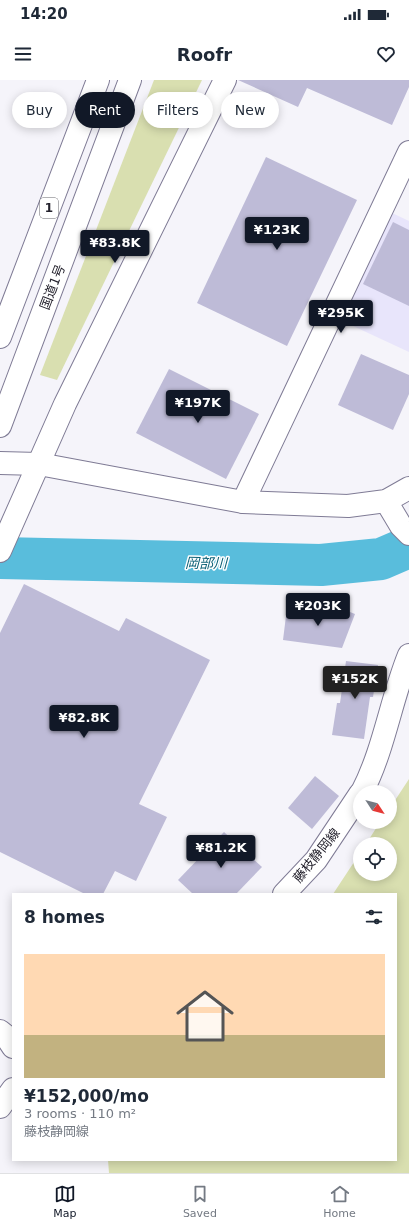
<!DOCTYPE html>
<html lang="en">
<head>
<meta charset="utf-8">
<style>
  body { margin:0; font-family:"DejaVu Sans","Noto Sans JP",sans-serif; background:#f6f6f7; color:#1f2937; height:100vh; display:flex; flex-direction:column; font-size:15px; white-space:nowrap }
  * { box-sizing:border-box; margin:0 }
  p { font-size:13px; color:#747a83 }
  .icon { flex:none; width:22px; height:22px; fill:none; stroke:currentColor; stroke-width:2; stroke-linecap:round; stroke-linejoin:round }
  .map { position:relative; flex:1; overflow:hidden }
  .details { position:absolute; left:12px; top:813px; width:385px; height:268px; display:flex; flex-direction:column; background:#fff; border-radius:0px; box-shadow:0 2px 10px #0003 }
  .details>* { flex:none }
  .top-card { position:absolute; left:12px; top:12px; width:385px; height:36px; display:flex; gap:8px }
  .needle { width:26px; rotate:126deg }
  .fabs { position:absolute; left:353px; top:705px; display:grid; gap:8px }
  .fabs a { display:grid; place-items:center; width:44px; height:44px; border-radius:50%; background:#fff; box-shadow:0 2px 10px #0003; font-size:20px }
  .price { position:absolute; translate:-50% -34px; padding:0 9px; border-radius:4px; background:#111827; color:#fff; font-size:13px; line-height:26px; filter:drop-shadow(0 1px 2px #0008) }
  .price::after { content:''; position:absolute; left:50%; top:24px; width:12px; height:9px; margin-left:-6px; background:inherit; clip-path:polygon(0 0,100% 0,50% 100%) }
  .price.current { background:#222; color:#fff }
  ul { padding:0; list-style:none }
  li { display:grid; align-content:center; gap:8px; height:212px; padding:0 12px }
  li span { display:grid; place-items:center; height:124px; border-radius:0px; color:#555 }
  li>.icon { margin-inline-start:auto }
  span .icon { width:72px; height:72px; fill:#fffc; stroke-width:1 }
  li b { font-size:17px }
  h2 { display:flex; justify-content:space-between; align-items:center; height:48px; padding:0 12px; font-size:17px }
  .chip { padding:0 14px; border-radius:18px; background:#fff; box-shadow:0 2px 10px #0003; font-size:14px; line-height:36px }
  .chip.current { background:#111827; color:#fff }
  .status { display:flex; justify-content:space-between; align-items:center; height:28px; padding:0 20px; background:#fff; direction:ltr }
  .status svg { height:11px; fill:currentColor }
  header { display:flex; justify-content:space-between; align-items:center; height:52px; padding:0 12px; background:#fff; font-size:18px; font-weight:800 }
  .tabs { display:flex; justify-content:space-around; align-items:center; height:56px; border-top:1px solid #e0e1e3; background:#fff; font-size:11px; color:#747a83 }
  .tabs a { display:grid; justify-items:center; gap:2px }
  .tabs .current { color:#111827 }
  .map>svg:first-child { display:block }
  .built { fill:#e8e5fb }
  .green { fill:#d9dfb0 }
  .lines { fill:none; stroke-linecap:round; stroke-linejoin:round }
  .river { stroke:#59bddc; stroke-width:42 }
  .building { fill:#bebbd7 }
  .minor-casing { stroke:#7f7b95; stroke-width:24 }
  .tertiary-casing { stroke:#7f7b95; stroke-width:24 }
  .secondary-casing { stroke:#7f7b95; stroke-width:24 }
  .trunk-casing { stroke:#7f7b95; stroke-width:24 }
  .minor { stroke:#fff; stroke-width:22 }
  .tertiary { stroke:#fff; stroke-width:22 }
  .secondary { stroke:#fff; stroke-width:22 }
  .trunk { stroke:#fff; stroke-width:22 }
  .labels { text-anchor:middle; stroke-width:3; stroke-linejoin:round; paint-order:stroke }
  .shield { fill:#fff; stroke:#65646b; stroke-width:1 }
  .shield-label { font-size:12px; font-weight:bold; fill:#23212c }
  .street-label { font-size:13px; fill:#23212c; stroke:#fff }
  .water-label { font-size:14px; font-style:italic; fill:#0a5f75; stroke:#fff }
</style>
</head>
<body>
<div class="status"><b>14:20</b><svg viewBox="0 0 49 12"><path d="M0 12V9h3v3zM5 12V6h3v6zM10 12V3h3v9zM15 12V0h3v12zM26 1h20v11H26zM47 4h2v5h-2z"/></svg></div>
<header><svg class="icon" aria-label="menu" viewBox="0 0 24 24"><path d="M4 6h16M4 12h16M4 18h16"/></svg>Roofr<svg class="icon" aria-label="heart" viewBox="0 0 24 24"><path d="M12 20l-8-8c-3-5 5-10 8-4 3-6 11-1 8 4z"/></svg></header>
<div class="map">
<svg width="409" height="1093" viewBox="0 0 409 1093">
  <rect width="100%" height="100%" fill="#f5f4fa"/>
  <path class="built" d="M 390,132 L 409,141 L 409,272 L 338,239 Z"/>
  <g class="green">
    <path d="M 154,0 L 202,0 L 57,300 L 40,295 Z"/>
    <path d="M 409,699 L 409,1093 L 109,1093 L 108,1080 L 396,1080 L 396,814 L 333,814 L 360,773 L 360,794 L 390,794 L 390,764 L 366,764 L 380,742 L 390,742 L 390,728 Z"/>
  </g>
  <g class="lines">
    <path class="river" d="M 0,478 L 321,485 L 381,479 L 409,467"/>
  </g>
  <g class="building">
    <path d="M 238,0 L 409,0 L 409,7 L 392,45 L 307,8 L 298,27 Z"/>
    <path d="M 266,77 L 357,120 L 287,266 L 197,223 Z"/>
    <path d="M 393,142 L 409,150 L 409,226 L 363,204 Z"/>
    <path d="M 361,274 L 409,295 L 409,314 L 393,350 L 338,325 Z"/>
    <path d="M 169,289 L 259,334 L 226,399 L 136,353 Z"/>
    <path d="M 24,504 L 119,551 L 126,538 L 210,580 L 139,724 L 167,737 L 136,801 L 115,791 L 103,814 L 85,814 L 0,772 L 0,553 Z"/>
    <path d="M 335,526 L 355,534 L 342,568 L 283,560 L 287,528 L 332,534 Z"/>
    <path d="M 346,581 L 378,585 L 373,617 L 370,617 L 364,659 L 332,655 L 337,623 L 340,623 Z"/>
    <path d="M 315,696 L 339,716 L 312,749 L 288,728 Z"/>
    <path d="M 224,752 L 262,787 L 236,814 L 193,814 L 178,800 Z"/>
  </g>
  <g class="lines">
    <g class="minor-casing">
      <g id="minor">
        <path d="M 0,383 L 39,384"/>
        <path d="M 386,421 L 401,446 L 409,454"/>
        <path d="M 243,422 L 409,72"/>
        <path d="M 0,951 L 5,955 L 13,967"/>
      </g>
    </g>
    <g class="tertiary-casing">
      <g id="tertiary">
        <path d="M 39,384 L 243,422 L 348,426 L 386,421 L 409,408"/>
        <path d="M 0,471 L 65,324 L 225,0"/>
      </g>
    </g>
    <g class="secondary-casing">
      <g id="secondary">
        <path d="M 362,712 C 384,670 391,619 409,575"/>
        <path d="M 284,814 L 316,780 L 360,714"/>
        <path d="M 0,1027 L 13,1009"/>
      </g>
    </g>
    <g class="trunk-casing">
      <g id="trunk">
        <path d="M 0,257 L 98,0"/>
        <path d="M 0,346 L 130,0"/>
      </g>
    </g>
    <use href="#minor" class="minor"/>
    <use href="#tertiary" class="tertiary"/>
    <use href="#secondary" class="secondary"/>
    <use href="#trunk" class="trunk"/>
  </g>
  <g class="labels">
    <rect class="shield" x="40" y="118" width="18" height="20" rx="3"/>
    <g class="shield-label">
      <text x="49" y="132">1</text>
    </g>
    <g class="street-label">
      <text transform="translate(52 207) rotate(-69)" y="5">国道1号</text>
      <text transform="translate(316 775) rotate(-51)" y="5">藤枝静岡線</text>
    </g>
    <g class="water-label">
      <text transform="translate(206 483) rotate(1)" y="5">岡部川</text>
    </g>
  </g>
</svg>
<div class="fabs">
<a><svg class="needle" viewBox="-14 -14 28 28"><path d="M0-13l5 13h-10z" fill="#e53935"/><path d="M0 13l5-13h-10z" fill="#747a83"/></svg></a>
<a><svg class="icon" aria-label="locate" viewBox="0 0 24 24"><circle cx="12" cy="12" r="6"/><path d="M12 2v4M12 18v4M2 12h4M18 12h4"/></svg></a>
</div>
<b class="price" style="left:277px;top:171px">¥123K</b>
<b class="price" style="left:115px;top:184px">¥83.8K</b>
<b class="price" style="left:341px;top:254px">¥295K</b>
<b class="price" style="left:198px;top:344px">¥197K</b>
<b class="price" style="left:318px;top:547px">¥203K</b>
<b class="price current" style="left:355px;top:620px">¥152K</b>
<b class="price" style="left:84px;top:659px">¥82.8K</b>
<b class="price" style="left:221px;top:789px">¥81.2K</b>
<div class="top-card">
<a class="chip">Buy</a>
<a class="chip current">Rent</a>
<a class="chip">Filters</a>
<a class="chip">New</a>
</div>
<section class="details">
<h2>8 homes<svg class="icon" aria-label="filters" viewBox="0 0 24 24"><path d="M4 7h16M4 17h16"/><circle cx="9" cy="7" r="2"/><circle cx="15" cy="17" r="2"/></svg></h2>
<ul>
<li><span style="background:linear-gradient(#ffd9b3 65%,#c2b280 0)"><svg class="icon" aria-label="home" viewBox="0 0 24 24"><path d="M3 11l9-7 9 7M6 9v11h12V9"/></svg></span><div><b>¥152,000/mo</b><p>3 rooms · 110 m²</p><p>藤枝静岡線</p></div></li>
</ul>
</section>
</div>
<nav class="tabs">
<a class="current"><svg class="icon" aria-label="map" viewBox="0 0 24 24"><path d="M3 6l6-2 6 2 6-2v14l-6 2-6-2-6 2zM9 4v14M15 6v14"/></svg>Map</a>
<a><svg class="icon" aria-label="saved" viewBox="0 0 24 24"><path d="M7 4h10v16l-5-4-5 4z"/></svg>Saved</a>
<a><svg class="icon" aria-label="home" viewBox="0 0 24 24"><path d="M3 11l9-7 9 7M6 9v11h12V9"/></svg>Home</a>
</nav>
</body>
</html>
